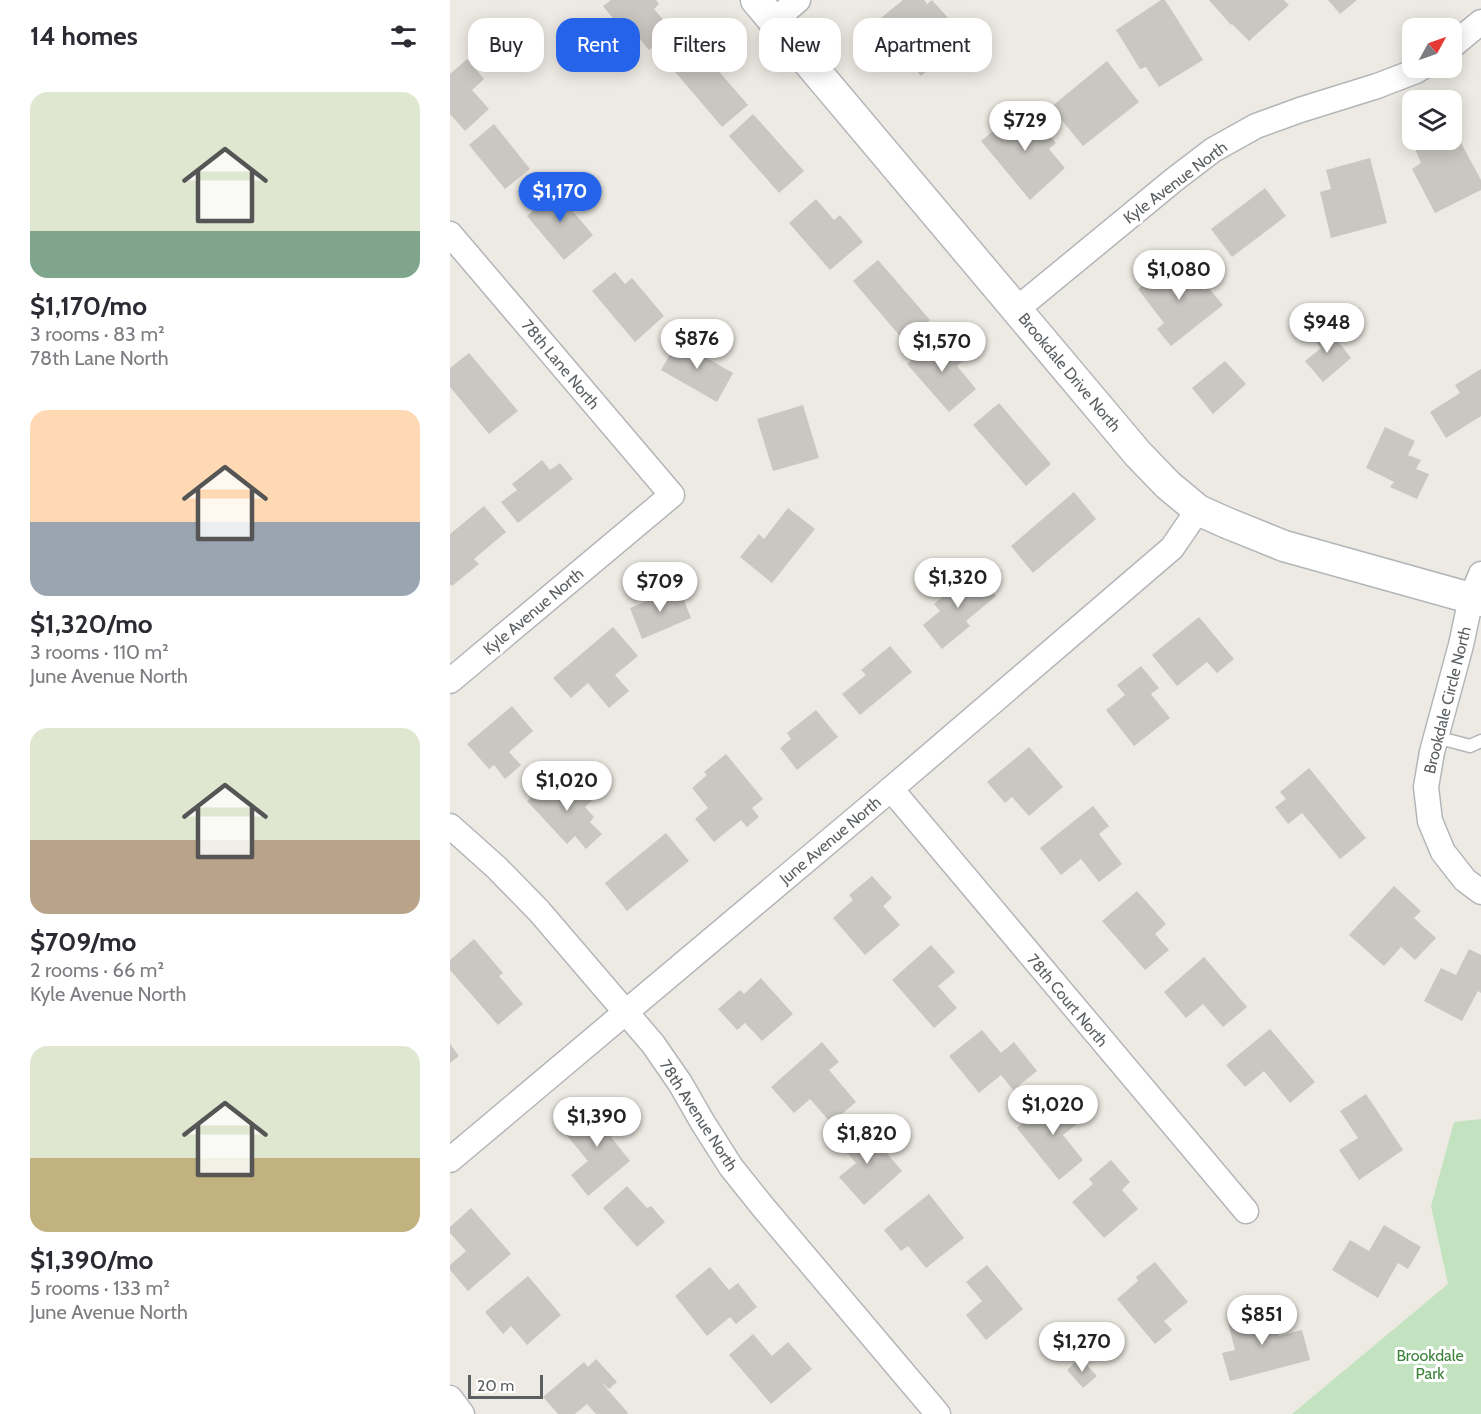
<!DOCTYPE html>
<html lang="en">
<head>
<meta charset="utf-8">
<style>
  body { margin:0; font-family:Cabin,sans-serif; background:#f7f7f7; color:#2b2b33; height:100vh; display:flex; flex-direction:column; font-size:22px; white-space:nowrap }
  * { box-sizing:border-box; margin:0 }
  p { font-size:20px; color:#7c7c81 }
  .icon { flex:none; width:33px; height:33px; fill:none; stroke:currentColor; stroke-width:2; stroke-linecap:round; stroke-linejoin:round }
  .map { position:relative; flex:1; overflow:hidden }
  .panel { display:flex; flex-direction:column; background:#fff; width:450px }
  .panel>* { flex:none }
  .banner { position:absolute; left:18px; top:18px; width:570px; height:54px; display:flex; gap:12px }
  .needle { width:39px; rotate:50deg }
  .fabs { position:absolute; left:952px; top:18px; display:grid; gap:12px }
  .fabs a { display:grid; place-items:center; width:60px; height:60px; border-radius:12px; background:#fff; box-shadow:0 3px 15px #0003; font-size:30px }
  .scale { position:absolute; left:18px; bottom:15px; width:75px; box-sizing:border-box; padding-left:6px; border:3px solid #5b5f62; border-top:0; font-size:16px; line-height:21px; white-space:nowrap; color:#5b5f62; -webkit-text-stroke:4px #fff; paint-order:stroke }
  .price { position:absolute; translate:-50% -51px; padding:0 14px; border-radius:21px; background:#fff; color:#222; font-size:20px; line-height:39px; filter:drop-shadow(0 2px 3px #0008) }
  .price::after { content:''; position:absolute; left:50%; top:36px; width:18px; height:14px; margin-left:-9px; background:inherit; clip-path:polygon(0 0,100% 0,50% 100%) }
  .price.current { background:#2563eb; color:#fff }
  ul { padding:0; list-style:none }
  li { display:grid; align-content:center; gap:12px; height:318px; padding:0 30px }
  li span { display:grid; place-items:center; height:186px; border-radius:18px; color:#555 }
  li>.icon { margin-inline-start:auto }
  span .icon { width:108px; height:108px; fill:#fffc; stroke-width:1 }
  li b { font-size:26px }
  h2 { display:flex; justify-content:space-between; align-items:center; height:72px; padding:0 30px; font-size:26px }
  .tag { padding:0 21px; border-radius:18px; background:#fff; box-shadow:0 3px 15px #0003; font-size:21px; line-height:54px }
  .tag.current { background:#2563eb; color:#fff }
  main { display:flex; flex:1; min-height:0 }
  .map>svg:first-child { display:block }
  .green { fill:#c3e3c0 }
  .building { fill:#cac7c2 }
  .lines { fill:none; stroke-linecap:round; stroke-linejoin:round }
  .service-casing { stroke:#b3b6b9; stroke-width:15 }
  .minor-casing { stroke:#b3b6b9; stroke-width:27 }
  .tertiary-casing { stroke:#b3b6b9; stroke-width:33 }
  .service { stroke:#fff; stroke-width:12 }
  .minor { stroke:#fff; stroke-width:24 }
  .tertiary { stroke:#fff; stroke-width:30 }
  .labels { text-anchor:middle; stroke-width:6; stroke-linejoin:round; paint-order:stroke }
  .street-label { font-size:16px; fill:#5b5f62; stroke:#fff }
  .park-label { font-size:16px; fill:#3c823a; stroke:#fff }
</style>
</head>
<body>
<main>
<section class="panel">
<h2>14 homes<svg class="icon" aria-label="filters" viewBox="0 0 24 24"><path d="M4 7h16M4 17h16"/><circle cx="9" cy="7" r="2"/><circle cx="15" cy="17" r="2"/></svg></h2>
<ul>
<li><span style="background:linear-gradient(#dfe7d0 75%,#7fa58c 0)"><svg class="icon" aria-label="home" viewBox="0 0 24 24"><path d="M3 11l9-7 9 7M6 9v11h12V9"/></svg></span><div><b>$1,170/mo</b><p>3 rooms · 83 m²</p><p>78th Lane North</p></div></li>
<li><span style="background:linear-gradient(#ffd9b3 60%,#9aa5b1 0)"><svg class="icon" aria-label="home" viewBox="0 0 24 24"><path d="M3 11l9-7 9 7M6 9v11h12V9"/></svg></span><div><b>$1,320/mo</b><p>3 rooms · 110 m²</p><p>June Avenue North</p></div></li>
<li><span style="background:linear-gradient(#dfe7d0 60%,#b9a48a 0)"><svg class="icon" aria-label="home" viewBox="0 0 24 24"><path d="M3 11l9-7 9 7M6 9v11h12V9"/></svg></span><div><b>$709/mo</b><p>2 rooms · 66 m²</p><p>Kyle Avenue North</p></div></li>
<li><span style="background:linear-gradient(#dfe7d0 60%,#c2b280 0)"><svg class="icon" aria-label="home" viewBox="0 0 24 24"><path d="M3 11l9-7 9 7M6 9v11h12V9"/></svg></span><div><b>$1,390/mo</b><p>5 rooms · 133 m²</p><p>June Avenue North</p></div></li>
</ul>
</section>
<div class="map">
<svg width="1031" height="1414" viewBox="0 0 1031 1414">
  <rect width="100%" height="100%" fill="#edeae3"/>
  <path class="green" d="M 1031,1119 L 1031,1414 L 842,1414 L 998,1284 L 981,1206 L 1004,1122 Z"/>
  <g class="building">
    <path d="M 161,0 L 206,0 L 209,4 L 204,9 L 222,30 L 199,50 L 180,27 L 174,32 L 153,6 Z"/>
    <path d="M 453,0 L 474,0 L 477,4 L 482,0 L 515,37 L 471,76 L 426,22 Z"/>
    <path d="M 711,0 L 715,0 L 753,60 L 709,87 L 696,67 L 690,69 L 666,30 Z"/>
    <path d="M 759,0 L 834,0 L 839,5 L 799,41 L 782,24 L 781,25 Z"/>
    <path d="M 878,0 L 907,0 L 890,14 Z"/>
    <path d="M 246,45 L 298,105 L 272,127 L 221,67 Z"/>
    <path d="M 17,59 L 34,79 L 22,90 L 39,109 L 15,131 L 0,114 L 0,74 Z"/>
    <path d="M 657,61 L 689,102 L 633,146 L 601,107 Z"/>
    <path d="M 573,106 L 606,143 L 599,149 L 615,168 L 580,200 L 531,141 Z"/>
    <path d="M 303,114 L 354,171 L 329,193 L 279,136 Z"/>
    <path d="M 44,124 L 80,169 L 55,189 L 19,145 Z"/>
    <path d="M 1002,126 L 1031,180 L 1031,190 L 985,213 L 962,169 L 971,163 L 964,146 L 977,140 L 1002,140 Z"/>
    <path d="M 920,158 L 937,223 L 881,238 L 870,192 L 881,189 L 876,170 Z"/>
    <path d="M 115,183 L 124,195 L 115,202 L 143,235 L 114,260 L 77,216 Z"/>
    <path d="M 815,188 L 836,216 L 782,257 L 761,229 Z"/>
    <path d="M 366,199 L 384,220 L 390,215 L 413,242 L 380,270 L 339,223 Z"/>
    <path d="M 428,260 L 480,320 L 455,342 L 403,281 Z"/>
    <path d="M 723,261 L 735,276 L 744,271 L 773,305 L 721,346 L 707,329 L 714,323 L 688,289 Z"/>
    <path d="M 165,272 L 175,284 L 182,278 L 214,316 L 185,342 L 142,291 Z"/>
    <path d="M 874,323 L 901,358 L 873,382 L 855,361 L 871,348 L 860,335 Z"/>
    <path d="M 232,334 L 243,341 L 239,348 L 283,373 L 267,402 L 211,370 Z"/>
    <path d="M 490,335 L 513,361 L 507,366 L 526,389 L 499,412 L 457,364 Z"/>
    <path d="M 19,353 L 68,411 L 39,434 L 0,387 L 0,368 Z"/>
    <path d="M 775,361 L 796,384 L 763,414 L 742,388 Z"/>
    <path d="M 1031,369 L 1031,416 L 996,438 L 980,412 L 1010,393 L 1005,385 Z"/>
    <path d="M 549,403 L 601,464 L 576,486 L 523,425 Z"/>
    <path d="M 353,405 L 369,458 L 323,471 L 307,419 Z"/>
    <path d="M 935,427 L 965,441 L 958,455 L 971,460 L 966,469 L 979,474 L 967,499 L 940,487 L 944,482 L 916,468 Z"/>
    <path d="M 92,460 L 100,470 L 110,463 L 123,479 L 68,523 L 51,502 L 67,490 L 62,484 Z"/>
    <path d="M 624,492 L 646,519 L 583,573 L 561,546 Z"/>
    <path d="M 34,506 L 56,532 L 24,559 L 29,564 L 2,586 L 0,584 L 0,534 Z"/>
    <path d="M 338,508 L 365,529 L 322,583 L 290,557 L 309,534 L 314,539 Z"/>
    <path d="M 525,571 L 546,596 L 516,621 L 520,626 L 492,649 L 473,625 L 490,611 L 484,604 Z"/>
    <path d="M 229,588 L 241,618 L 192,639 L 180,608 Z"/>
    <path d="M 749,617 L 784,659 L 767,673 L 757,662 L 727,686 L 702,655 Z"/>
    <path d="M 163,627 L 188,656 L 165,675 L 179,691 L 159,708 L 138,683 L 121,698 L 103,678 Z"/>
    <path d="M 440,646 L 462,672 L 410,715 L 392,694 L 416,675 L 411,670 Z"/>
    <path d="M 691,666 L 709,688 L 701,694 L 720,718 L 684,746 L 656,710 L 675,695 L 667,685 Z"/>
    <path d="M 62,706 L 83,731 L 59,752 L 71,765 L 55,779 L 44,765 L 39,769 L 17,744 Z"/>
    <path d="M 366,710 L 388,737 L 347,770 L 330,748 L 341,739 L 337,733 Z"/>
    <path d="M 579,747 L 613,787 L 579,816 L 562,797 L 555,803 L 537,782 Z"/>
    <path d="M 276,754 L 313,799 L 302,808 L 309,817 L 297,827 L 291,820 L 264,842 L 245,819 L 258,808 L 242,788 L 257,775 L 254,772 Z"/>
    <path d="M 859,768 L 916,838 L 890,859 L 852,813 L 838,824 L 825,807 L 836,799 L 830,792 Z"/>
    <path d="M 130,778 L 146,797 L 135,807 L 144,817 L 140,822 L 152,834 L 136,849 L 125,836 L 117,844 L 77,801 L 99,781 L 112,795 Z"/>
    <path d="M 643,806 L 659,826 L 649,834 L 672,864 L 649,882 L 631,859 L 611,875 L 590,848 Z"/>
    <path d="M 216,833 L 239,861 L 177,911 L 155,883 Z"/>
    <path d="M 422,876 L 442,898 L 433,906 L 450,925 L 415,955 L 383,918 L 403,900 L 399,895 Z"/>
    <path d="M 944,886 L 971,911 L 964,918 L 986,938 L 965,960 L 951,947 L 934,966 L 899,935 Z"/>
    <path d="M 687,891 L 716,924 L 705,934 L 719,950 L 695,970 L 652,921 Z"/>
    <path d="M 24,939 L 53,973 L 49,976 L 73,1004 L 48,1025 L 0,970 L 0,960 Z"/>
    <path d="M 481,945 L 505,972 L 488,986 L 507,1008 L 484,1028 L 442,980 Z"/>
    <path d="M 1019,949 L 1031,955 L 1031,993 L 1028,991 L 1012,1021 L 974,1001 L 991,968 L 1006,975 Z"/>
    <path d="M 754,957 L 797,1007 L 773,1027 L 753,1004 L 736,1018 L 714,992 Z"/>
    <path d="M 311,978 L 343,1014 L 312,1041 L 295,1023 L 287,1030 L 268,1009 L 290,990 L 294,994 Z"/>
    <path d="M 820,1029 L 865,1082 L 840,1103 L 814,1071 L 795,1087 L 776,1065 Z"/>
    <path d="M 532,1030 L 551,1053 L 564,1042 L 587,1071 L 563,1090 L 551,1075 L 529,1093 L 499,1056 Z"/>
    <path d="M 372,1042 L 389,1062 L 379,1070 L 406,1102 L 381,1123 L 360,1099 L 344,1113 L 321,1087 Z"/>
    <path d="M 0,1044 L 9,1056 L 0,1063 Z"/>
    <path d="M 608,1094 L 631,1121 L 613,1135 L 633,1160 L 609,1180 L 567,1128 Z"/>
    <path d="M 916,1094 L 953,1150 L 909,1180 L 889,1150 L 908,1138 L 890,1111 Z"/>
    <path d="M 152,1101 L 173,1127 L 161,1137 L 180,1161 L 138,1196 L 121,1175 L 138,1161 L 114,1132 Z"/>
    <path d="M 411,1123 L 452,1171 L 414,1205 L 389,1177 L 406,1163 L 389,1143 Z"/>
    <path d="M 661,1160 L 680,1182 L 672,1190 L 688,1209 L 654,1238 L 622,1202 L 643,1184 L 639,1179 Z"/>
    <path d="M 177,1186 L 197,1208 L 201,1206 L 215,1222 L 187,1247 L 153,1208 Z"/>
    <path d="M 479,1194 L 514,1238 L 476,1268 L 458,1246 L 451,1251 L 434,1230 Z"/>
    <path d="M 21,1208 L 61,1254 L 18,1291 L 0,1270 L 0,1265 L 16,1251 L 0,1233 L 0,1227 Z"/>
    <path d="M 934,1225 L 971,1247 L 958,1269 L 948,1263 L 928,1298 L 882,1270 L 900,1240 L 919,1251 Z"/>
    <path d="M 705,1262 L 738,1302 L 714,1321 L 722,1330 L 705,1344 L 667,1299 L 688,1281 L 686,1277 Z"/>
    <path d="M 537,1265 L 573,1309 L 536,1340 L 516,1315 L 532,1301 L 516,1282 Z"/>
    <path d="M 260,1267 L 279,1290 L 288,1283 L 307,1307 L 286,1324 L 280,1317 L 257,1336 L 225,1296 Z"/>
    <path d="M 78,1276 L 111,1315 L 77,1345 L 61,1326 L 53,1334 L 35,1312 Z"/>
    <path d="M 821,1307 L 829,1336 L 852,1330 L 860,1360 L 780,1381 L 772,1353 L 785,1350 L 777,1319 Z"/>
    <path d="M 303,1334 L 322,1356 L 338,1342 L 362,1369 L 321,1404 L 279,1355 Z"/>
    <path d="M 630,1358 L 647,1376 L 633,1388 L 617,1370 Z"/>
    <path d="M 146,1359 L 167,1382 L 159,1389 L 151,1382 L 178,1413 L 177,1414 L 146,1414 L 137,1404 L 125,1414 L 108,1414 L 93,1397 L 134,1362 L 138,1367 Z"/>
  </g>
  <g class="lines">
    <g class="service-casing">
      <path id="service" d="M 986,737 L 1020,746 L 1031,741"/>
    </g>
    <g class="minor-casing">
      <g id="minor">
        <path d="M 324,21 L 348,0"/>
        <path d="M 1002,46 L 1031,22"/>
        <path d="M 0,234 L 222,495 L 0,681"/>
        <path d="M 567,309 L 725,179 L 763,150 L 806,126 L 850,110 L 927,86 L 966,71 L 971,68"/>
        <path d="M 1031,574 L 1021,598 L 1011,645 L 982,752 L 976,787 L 980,821 L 993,852 L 1015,880 L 1031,892"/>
        <path d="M 441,789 L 796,1211"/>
        <path d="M 0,826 L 47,868 L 89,911 L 203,1044 L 230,1083 L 253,1123 L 281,1167 L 313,1207 L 488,1414"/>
        <path d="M 0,1160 L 441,789 L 722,548 L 748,510"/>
        <path d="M 0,1398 L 12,1414"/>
      </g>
    </g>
    <g class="tertiary-casing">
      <path id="tertiary" d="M 306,0 L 688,454 L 718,485 L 748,510 L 777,523 L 834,546 L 1031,601"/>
    </g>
    <use href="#service" class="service"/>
    <use href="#minor" class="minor"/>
    <use href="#tertiary" class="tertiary"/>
  </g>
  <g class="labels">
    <g class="street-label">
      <text transform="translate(725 182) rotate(-37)" y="6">Kyle Avenue North</text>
      <text transform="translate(111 364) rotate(50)" y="6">78th Lane North</text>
      <text transform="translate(620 372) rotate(50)" y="6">Brookdale Drive North</text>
      <text transform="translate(83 611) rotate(-40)" y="6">Kyle Avenue North</text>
      <text transform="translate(997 700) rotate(-76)" y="6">Brookdale Circle North</text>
      <text transform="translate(380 840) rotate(-40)" y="6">June Avenue North</text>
      <text transform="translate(618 1000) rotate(50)" y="6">78th Court North</text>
      <text transform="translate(249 1115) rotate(57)" y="6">78th Avenue North</text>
    </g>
    <g class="park-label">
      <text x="980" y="1361">Brookdale<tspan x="980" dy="18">Park</tspan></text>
    </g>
  </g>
</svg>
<div class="fabs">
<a><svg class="needle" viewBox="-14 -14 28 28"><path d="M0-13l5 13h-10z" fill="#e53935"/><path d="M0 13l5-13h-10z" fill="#7c7c81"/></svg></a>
<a><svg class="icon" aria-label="layers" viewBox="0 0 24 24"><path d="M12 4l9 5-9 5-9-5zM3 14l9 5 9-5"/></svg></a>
</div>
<div class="scale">20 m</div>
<b class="price" style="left:575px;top:152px">$729</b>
<b class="price current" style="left:110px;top:223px">$1,170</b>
<b class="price" style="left:729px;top:301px">$1,080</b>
<b class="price" style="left:877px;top:354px">$948</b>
<b class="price" style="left:247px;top:370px">$876</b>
<b class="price" style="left:492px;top:373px">$1,570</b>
<b class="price" style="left:508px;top:609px">$1,320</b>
<b class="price" style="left:210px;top:613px">$709</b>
<b class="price" style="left:117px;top:812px">$1,020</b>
<b class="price" style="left:603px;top:1136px">$1,020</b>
<b class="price" style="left:147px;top:1148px">$1,390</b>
<b class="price" style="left:417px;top:1165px">$1,820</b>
<b class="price" style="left:812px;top:1346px">$851</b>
<b class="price" style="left:632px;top:1373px">$1,270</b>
<div class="banner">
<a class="tag">Buy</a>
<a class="tag current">Rent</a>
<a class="tag">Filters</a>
<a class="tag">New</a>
<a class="tag">Apartment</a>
</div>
</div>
</main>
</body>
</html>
